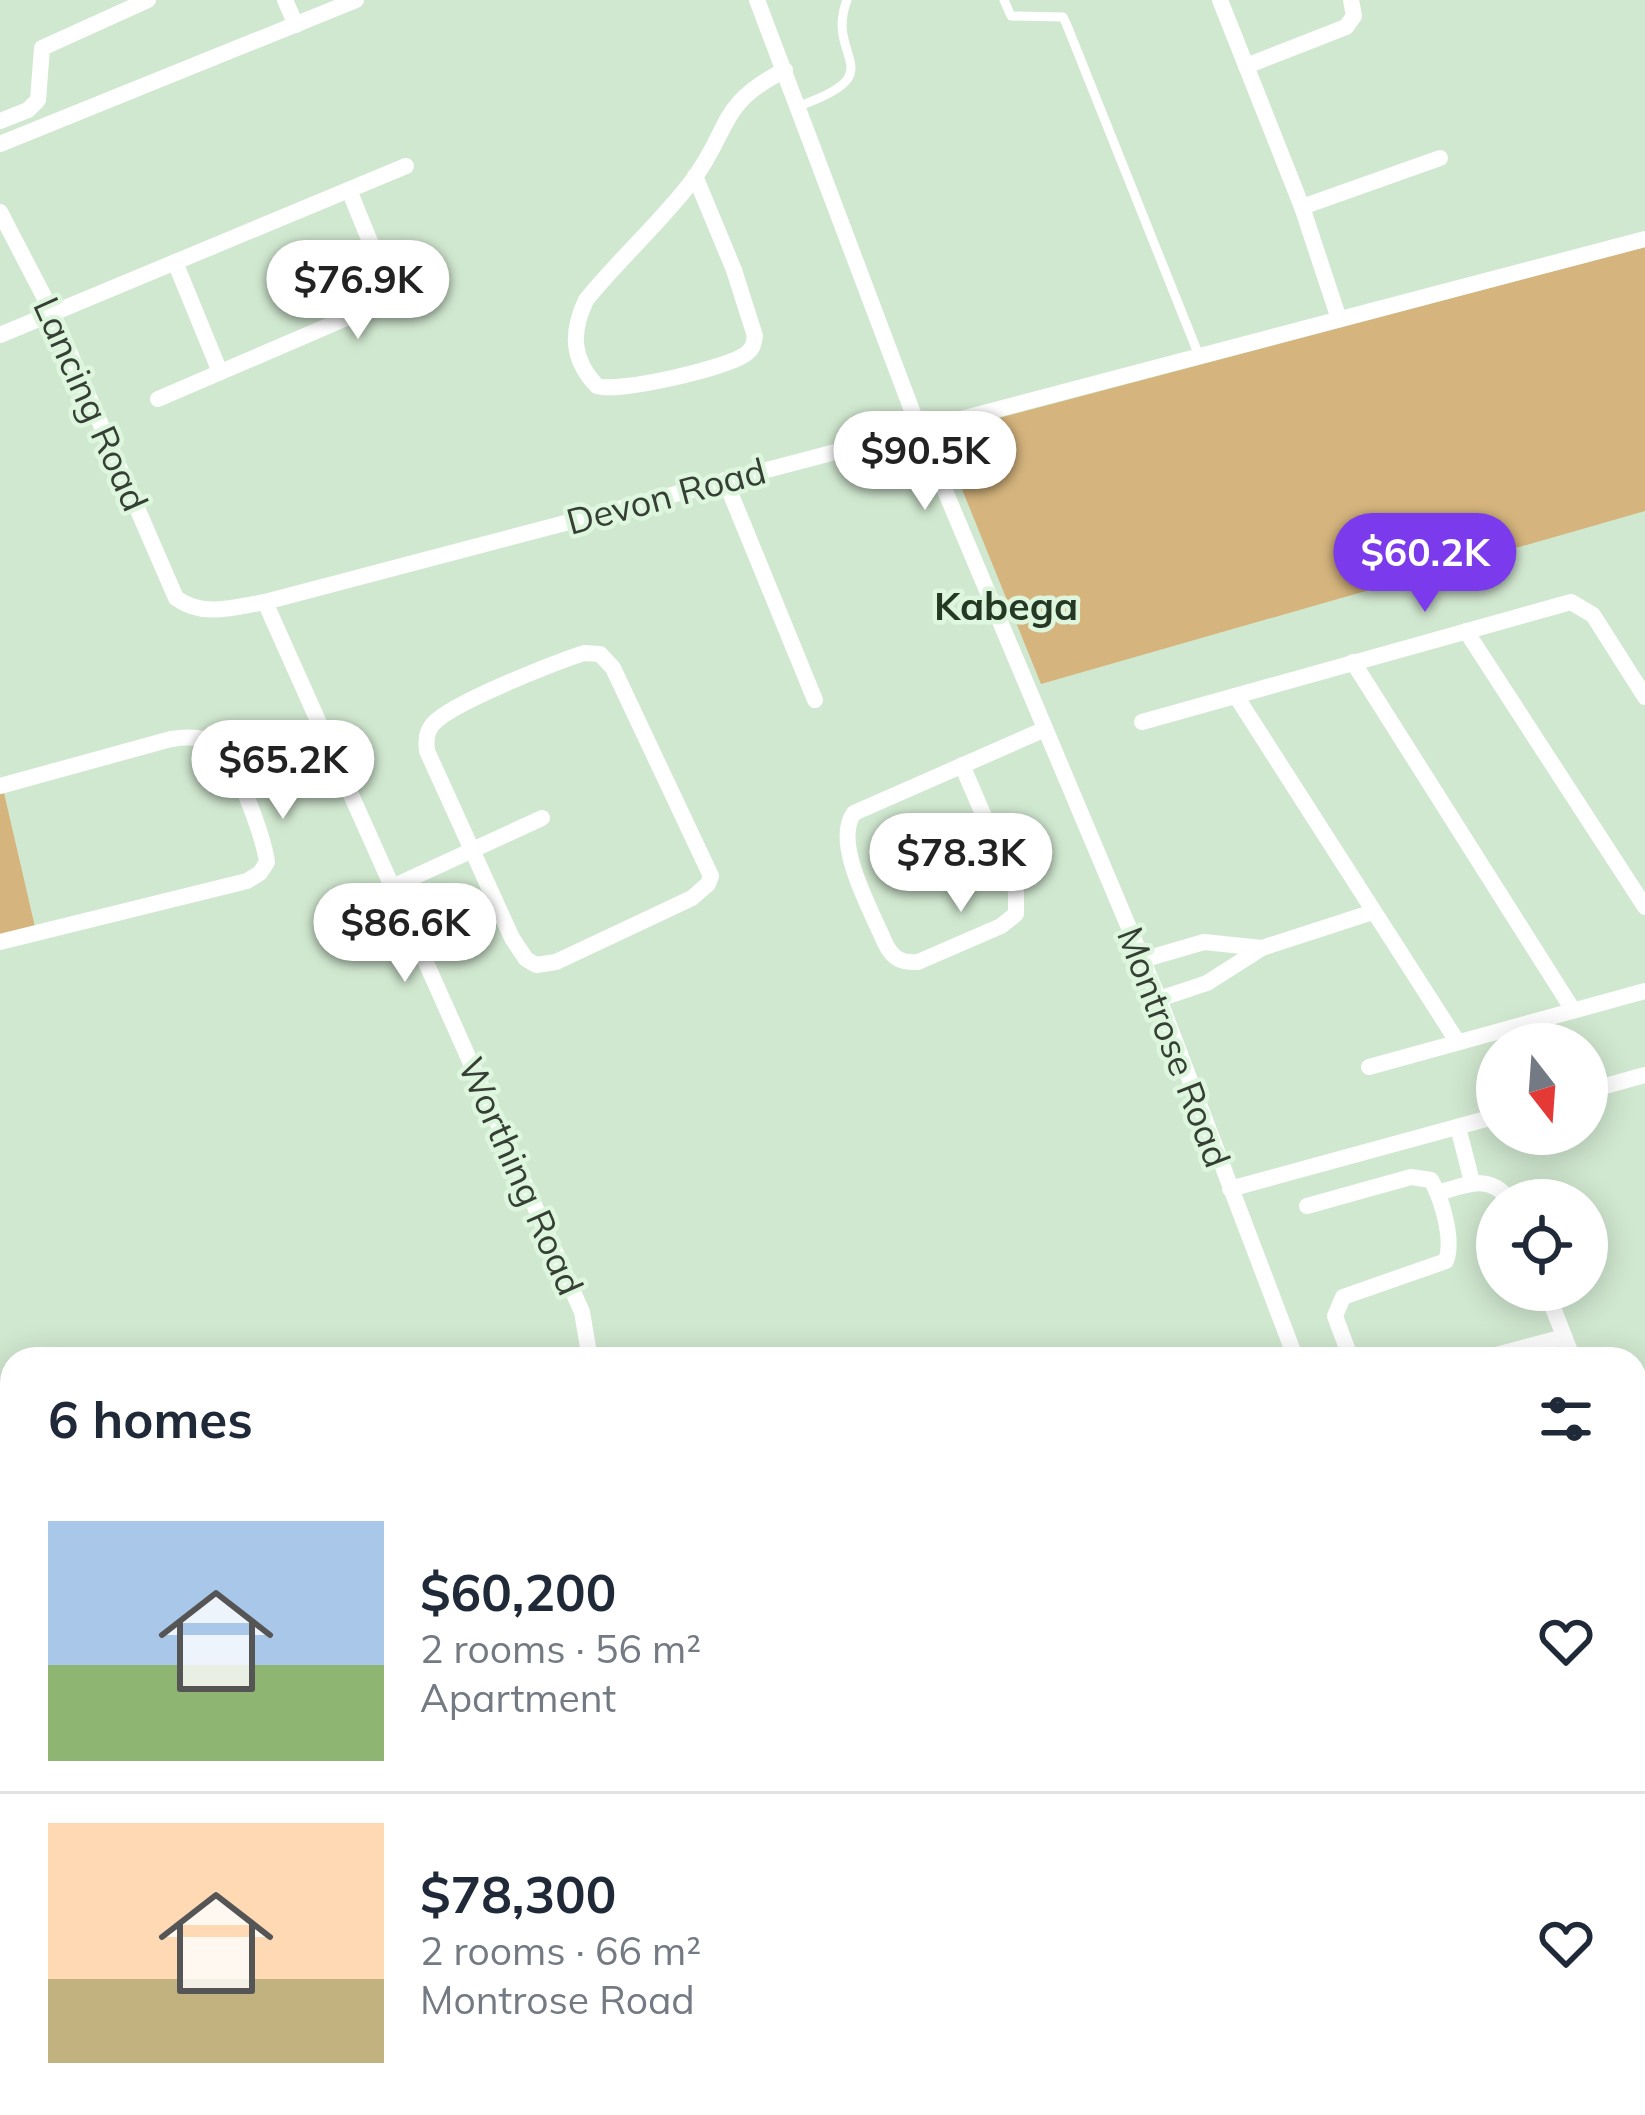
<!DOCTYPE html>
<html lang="en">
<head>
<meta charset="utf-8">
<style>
  body { margin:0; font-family:Mulish,sans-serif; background:#f2f2f3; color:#1f2937; height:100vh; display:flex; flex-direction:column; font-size:45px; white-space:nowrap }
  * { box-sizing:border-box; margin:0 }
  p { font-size:39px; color:#747a83 }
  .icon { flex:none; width:66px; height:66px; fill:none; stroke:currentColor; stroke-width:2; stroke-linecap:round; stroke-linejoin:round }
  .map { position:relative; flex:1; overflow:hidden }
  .sheet { position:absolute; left:0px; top:1347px; width:1647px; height:768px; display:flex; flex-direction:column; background:#fff; border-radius:36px 36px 0 0; box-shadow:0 6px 30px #0003 }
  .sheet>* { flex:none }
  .needle { width:78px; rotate:163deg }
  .tools { position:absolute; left:1476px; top:1023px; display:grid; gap:24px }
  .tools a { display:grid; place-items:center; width:132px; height:132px; border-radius:50%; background:#fff; box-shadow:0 6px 30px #0003; font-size:60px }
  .price { position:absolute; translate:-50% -102px; padding:0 27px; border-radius:42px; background:#fff; color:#222; font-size:39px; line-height:78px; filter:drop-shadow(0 3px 6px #0008) }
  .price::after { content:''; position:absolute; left:50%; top:72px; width:36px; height:27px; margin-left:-18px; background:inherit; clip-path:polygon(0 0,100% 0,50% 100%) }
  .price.selected { background:#7c3aed; color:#fff }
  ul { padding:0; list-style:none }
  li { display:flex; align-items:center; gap:36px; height:300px; padding:0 48px }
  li+li { border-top:3px solid #e0e1e3 }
  li span { display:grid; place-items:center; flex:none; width:336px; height:240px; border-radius:0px; color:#555 }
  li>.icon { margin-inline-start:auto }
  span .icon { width:144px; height:144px; fill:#fffc; stroke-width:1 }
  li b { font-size:51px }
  h2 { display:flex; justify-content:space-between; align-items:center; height:144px; padding:0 48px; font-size:51px }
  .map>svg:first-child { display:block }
  .green { fill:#d5b47d }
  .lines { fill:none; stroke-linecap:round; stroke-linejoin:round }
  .river { stroke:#7ad5e2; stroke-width:36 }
  .lane { stroke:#fff; stroke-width:9 }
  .street { stroke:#fff; stroke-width:16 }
  .labels { text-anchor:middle; stroke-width:9; stroke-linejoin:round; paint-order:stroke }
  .street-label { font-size:36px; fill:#363f35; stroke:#def6dd }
  .neighbourhood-label { font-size:39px; font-weight:bold; fill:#253824; stroke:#def6dd }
</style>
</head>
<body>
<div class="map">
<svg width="1645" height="2115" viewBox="0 0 1645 2115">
  <rect width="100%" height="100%" fill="#d1e8d0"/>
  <g class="green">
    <path d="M 1645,247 L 1645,511 L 1041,684 L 951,462 L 950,443 L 961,428 Z"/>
    <path d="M 4,793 L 35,927 L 0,935 L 0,794 Z"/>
  </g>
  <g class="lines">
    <g class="river">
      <path d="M 1635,1978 L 1645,1978"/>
      <path d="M 0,2079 L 12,2076"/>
      <path d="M 590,2103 L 597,2115"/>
      <path d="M 1401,2115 L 1412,2103"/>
    </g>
    <g class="lane">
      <path d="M 1004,0 L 1011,16 L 1063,17 L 1066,23 L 1198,353"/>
      <path d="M 799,106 C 895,72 824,59 847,0"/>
    </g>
    <g class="street">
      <path d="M 285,0 L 296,25"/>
      <path d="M 757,0 L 919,429 L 1159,999 L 1296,1359"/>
      <path d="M 1220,0 L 1302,207 L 1339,319"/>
      <path d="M 1246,66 L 1346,27 L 1354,16 L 1351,0"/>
      <path d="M 0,121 L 28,110 L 38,100 L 42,48 L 148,0"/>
      <path d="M 0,144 L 356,0"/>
      <path d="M 695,176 L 734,270 L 755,336 C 753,344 754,347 747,353 C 730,368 618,393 597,386 C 571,359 571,332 586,300 C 620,258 660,223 692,181 C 732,128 716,105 785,70"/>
      <path d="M 1302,207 L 1440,158"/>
      <path d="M 0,212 L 52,312 L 176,598 C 203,618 235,607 265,602 L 1645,239"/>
      <path d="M 175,262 L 220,372"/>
      <path d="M 0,335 L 406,166"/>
      <path d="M 158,399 L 393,298 L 349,190"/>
      <path d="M 725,480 L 815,700"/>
      <path d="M 265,602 L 582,1312 L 590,1359"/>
      <path d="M 1466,631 L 1645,907"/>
      <path d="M 584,653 L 600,654 L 613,668 L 711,876 L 708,884 L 692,898 L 556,962 L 536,965 L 526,959 L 512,938 L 427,751 C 426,741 426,732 433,724 C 451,703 554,663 584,653 Z"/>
      <path d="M 1353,662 L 1573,1010"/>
      <path d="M 1236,696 L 1457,1041"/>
      <path d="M 1142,722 L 1571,602 L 1593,615 L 1645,697"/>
      <path d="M 962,765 L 1016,891 L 1016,914 L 1001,926 L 918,962 C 901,963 893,959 885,943 C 872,912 832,842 854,813 L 1043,730"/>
      <path d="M 0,786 L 171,739 C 183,737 197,736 209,741 C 235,754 263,834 267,862 L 260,873 L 247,881 L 0,942"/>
      <path d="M 243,791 L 327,749"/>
      <path d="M 390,888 L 542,818"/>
      <path d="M 1142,960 L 1204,942 L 1262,948"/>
      <path d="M 1159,999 L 1207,983 L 1262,948 L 1373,912"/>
      <path d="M 1369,1067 L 1645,991"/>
      <path d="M 1587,1091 L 1645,1075"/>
      <path d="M 1458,1127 L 1472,1182"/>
      <path d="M 1230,1189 L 1497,1116"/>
      <path d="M 1438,1193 C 1465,1185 1490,1173 1509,1200"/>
      <path d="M 1307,1206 L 1411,1177 L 1431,1180 C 1442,1199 1454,1240 1446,1261 L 1343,1297 L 1335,1316 L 1351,1359"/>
      <path d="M 1546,1290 L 1573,1359"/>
      <path d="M 1481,1359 L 1564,1337"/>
      <path d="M 1635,1787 L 1645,1787"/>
      <path d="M 0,1804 L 12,1814"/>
      <path d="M 488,2103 L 571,2115"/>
      <path d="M 941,2103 L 957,2115"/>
      <path d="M 312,2115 L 337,2103"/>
      <path d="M 1163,2115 L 1180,2103"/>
    </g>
  </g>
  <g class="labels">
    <g class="street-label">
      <text transform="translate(91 404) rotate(66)" y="13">Lancing Road</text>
      <text transform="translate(666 496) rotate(-15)" y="13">Devon Road</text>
      <text transform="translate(1174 1047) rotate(69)" y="13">Montrose Road</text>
      <text transform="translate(521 1176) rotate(66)" y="13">Worthing Road</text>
    </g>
    <g class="neighbourhood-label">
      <text x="1006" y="620">Kabega</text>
    </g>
  </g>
</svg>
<div class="tools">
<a><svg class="needle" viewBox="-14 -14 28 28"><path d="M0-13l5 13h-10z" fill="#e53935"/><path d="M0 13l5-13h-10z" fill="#747a83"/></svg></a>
<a><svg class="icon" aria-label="locate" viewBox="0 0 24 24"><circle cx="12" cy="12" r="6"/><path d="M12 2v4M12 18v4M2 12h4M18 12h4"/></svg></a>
</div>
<b class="price" style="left:358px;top:342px">$76.9K</b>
<b class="price" style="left:925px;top:513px">$90.5K</b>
<b class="price selected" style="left:1425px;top:615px">$60.2K</b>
<b class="price" style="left:283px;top:822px">$65.2K</b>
<b class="price" style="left:961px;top:915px">$78.3K</b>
<b class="price" style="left:405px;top:985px">$86.6K</b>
<section class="sheet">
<h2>6 homes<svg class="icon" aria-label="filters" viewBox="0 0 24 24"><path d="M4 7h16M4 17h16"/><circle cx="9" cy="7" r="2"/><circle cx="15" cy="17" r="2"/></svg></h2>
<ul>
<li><span style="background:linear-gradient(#a9c7e8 60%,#8fb573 0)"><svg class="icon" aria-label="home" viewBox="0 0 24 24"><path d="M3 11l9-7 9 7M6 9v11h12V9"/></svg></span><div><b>$60,200</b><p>2 rooms · 56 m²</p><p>Apartment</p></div><svg class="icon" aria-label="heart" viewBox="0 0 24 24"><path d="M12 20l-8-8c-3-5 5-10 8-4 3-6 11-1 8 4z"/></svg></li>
<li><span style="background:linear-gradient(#ffd9b3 65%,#c2b280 0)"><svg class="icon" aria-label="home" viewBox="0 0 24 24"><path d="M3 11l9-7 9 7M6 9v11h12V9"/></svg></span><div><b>$78,300</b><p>2 rooms · 66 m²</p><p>Montrose Road</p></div><svg class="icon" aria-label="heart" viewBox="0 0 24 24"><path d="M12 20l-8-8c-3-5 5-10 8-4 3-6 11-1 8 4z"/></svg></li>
</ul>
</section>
</div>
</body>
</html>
